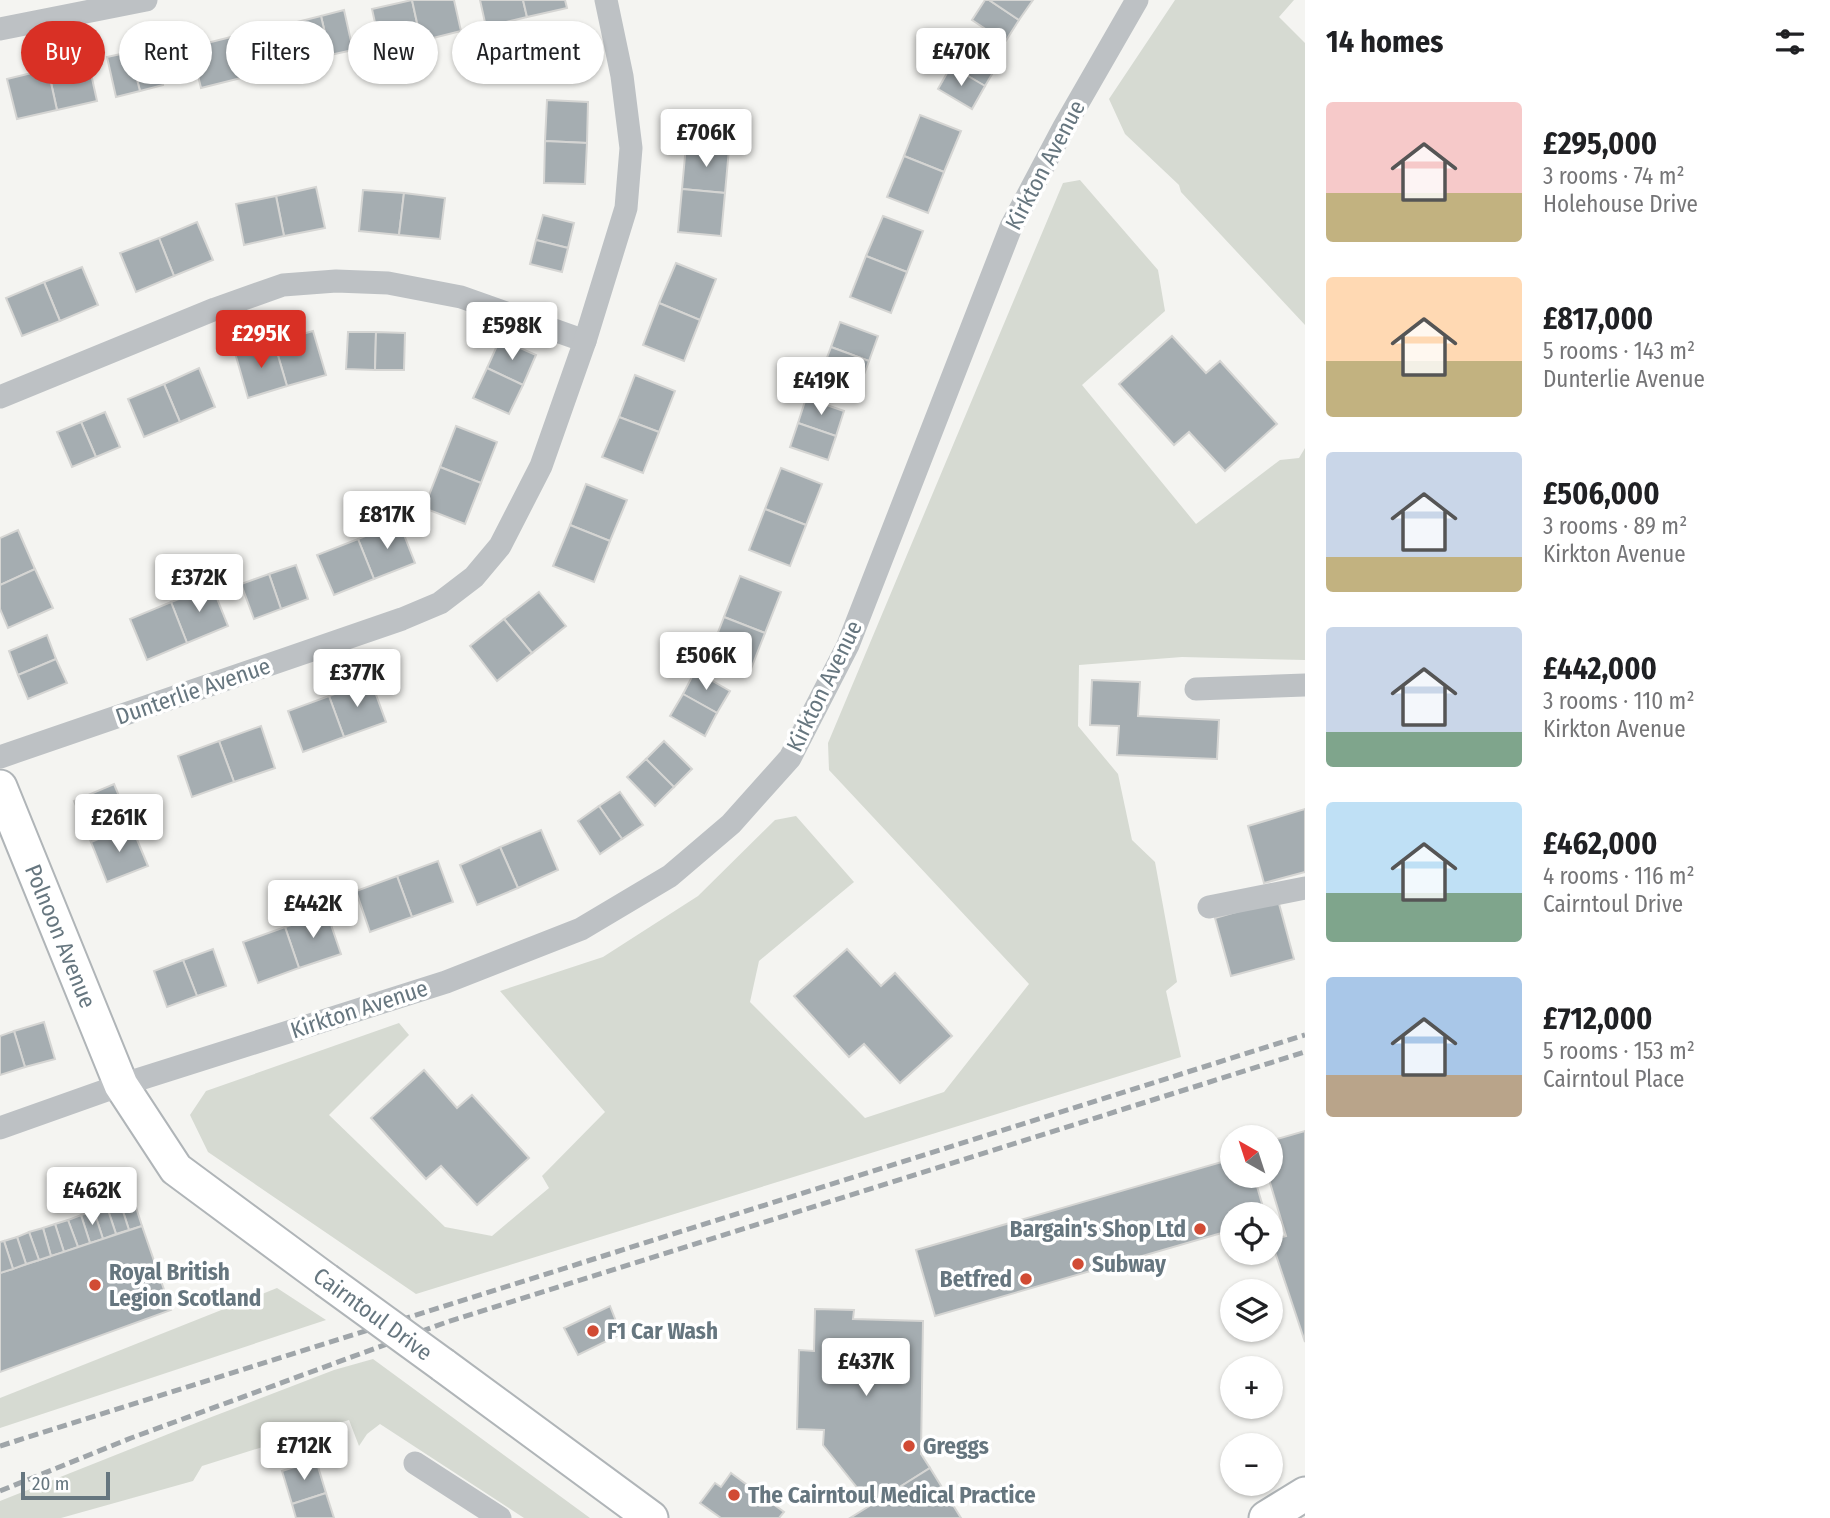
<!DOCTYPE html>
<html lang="en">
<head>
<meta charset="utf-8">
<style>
  body { margin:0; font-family:"Fira Sans Condensed",sans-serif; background:#f2f2f2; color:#202124; height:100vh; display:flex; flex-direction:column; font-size:26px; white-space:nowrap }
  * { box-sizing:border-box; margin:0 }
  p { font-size:23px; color:#757577 }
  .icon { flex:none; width:38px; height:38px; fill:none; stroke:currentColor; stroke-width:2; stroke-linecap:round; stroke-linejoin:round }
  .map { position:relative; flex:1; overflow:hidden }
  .drawer { display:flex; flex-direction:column; background:#fff; width:525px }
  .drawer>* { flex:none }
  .hud { position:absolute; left:21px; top:21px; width:665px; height:63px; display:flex; gap:14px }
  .needle { width:46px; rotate:321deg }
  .tools { position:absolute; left:1220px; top:1125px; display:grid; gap:14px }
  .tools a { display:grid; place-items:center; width:63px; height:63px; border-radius:50%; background:#fff; box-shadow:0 2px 5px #0004; font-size:35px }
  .scale { position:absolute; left:21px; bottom:18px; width:89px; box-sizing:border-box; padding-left:7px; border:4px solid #66767f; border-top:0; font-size:19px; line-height:24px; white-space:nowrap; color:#66767f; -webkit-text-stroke:5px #fff; paint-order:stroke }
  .price { position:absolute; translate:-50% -60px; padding:0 16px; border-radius:7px; background:#fff; color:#222; font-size:23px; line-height:46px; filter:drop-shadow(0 2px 4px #0008) }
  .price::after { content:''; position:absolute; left:50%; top:42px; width:21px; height:16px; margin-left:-10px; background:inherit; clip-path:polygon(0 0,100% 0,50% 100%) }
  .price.current { background:#d93025; color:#fff }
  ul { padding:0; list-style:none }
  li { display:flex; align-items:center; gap:21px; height:175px; padding:0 21px }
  li span { display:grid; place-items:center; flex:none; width:196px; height:140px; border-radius:7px; color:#555 }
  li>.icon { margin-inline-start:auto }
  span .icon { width:84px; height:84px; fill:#fffc; stroke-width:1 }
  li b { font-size:30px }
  h2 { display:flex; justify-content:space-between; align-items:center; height:84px; padding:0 21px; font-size:30px }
  .tag { padding:0 24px; border-radius:32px; background:#fff; box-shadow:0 2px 5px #0004; font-size:24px; line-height:63px }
  .tag.current { background:#d93025; color:#fff }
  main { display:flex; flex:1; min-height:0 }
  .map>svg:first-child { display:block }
  .green { fill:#d6dad2 }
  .building { fill:#a5adb1; stroke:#d5d5d3; stroke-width:2 }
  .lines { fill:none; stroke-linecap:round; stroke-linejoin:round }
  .secondary-casing { stroke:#b0b5b8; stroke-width:37 }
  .street { stroke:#bdc1c4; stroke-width:23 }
  .secondary { stroke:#fff; stroke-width:33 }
  .rail { stroke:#9fa5a9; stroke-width:5; stroke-dasharray:10 5; stroke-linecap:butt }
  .secondary-bridge-casing { stroke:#b0b5b8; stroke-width:37; stroke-linecap:butt }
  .secondary-bridge { stroke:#fff; stroke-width:33 }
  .poi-dot { fill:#d14b34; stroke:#fff; stroke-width:2.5 }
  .labels { text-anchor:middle; stroke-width:7; stroke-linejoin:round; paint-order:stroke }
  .street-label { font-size:23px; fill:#66767f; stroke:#fff }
  .poi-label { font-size:23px; font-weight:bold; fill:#66767f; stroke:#fff; text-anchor:start }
</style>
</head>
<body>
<main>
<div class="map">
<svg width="1305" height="1518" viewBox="0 0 1305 1518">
  <rect width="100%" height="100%" fill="#f4f4f1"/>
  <g class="green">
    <path d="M 1175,0 L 1294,0 L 1279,17 L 1305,43 L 1305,325 L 1181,192 L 1179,185 L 1125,134 L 1109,99 Z"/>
    <path d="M 1080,180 L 1158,270 L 1165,311 L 1082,385 L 1196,524 L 1280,460 L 1299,458 L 1305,448 L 1305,660 L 1182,657 L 1079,665 L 1078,726 L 1118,774 L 1132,840 L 1155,862 L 1177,982 L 1166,991 L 1181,1057 L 416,1294 L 208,1152 L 190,1115 L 206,1091 L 399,1023 L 409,1035 L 329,1115 L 445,1227 L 492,1236 L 549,1188 L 542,1176 L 605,1112 L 500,991 L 603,957 L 698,896 L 775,820 L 796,816 L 854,882 L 759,961 L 750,1002 L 865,1118 L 944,1092 L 1029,984 L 829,770 L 828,743 L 1063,183 Z"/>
    <path d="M 277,1288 L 326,1320 L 0,1428 L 0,1398 Z"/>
    <path d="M 373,1359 L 590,1518 L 524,1518 L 380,1424 L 367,1434 L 359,1446 L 349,1420 L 202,1466 L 193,1481 L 61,1518 L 0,1518 L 0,1501 L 201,1421 L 334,1370 Z"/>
  </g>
  <g class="building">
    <path d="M 412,0 L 421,41 L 381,50 L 372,9 Z"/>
    <path d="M 412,0 L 454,0 L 461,31 L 421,41 Z"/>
    <path d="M 480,0 L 523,0 L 527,17 L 486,27 Z"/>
    <path d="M 523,0 L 565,0 L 567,8 L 527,17 Z"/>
    <path d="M 985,0 L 989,0 L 1019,20 L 1005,42 L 972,20 Z"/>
    <path d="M 989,0 L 1033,0 L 1019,20 Z"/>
    <path d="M 344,10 L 353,50 L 330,55 L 321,16 Z"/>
    <path d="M 321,16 L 330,55 L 306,61 L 297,22 Z"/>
    <path d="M 271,28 L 281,69 L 241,78 L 231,37 Z"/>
    <path d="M 231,37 L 241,78 L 201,88 L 191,47 Z"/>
    <path d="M 964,44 L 998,64 L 985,86 L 951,66 Z"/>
    <path d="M 154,46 L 163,85 L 140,91 L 130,52 Z"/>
    <path d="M 130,52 L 140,91 L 116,97 L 107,57 Z"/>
    <path d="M 88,60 L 97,101 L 57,110 L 48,69 Z"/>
    <path d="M 951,66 L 985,86 L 972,109 L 938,89 Z"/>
    <path d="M 48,69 L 57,110 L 17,119 L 7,79 Z"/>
    <path d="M 547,100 L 588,102 L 587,143 L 545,141 Z"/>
    <path d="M 920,115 L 961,131 L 944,172 L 904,156 Z"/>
    <path d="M 545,141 L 587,143 L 585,184 L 544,183 Z"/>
    <path d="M 686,145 L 729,149 L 725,193 L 682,189 Z"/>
    <path d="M 904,156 L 944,172 L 928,213 L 887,197 Z"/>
    <path d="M 316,187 L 325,228 L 284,236 L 276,196 Z"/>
    <path d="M 682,189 L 725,193 L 721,236 L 678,232 Z"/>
    <path d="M 363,190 L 404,193 L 399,235 L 359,231 Z"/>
    <path d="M 404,193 L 445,198 L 440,239 L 399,235 Z"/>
    <path d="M 276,196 L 284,236 L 244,245 L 236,204 Z"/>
    <path d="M 543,215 L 574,223 L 568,248 L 536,240 Z"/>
    <path d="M 883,216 L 923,231 L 907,272 L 866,256 Z"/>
    <path d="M 197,222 L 213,260 L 174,276 L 159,238 Z"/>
    <path d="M 159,238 L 174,276 L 136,292 L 120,253 Z"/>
    <path d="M 536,240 L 568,248 L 562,272 L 530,264 Z"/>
    <path d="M 866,256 L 907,272 L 891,313 L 850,297 Z"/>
    <path d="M 676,263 L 716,279 L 700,320 L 659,303 Z"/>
    <path d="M 82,267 L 98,305 L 60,321 L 44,282 Z"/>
    <path d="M 44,282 L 60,321 L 22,336 L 6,298 Z"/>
    <path d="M 659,303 L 700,320 L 684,361 L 643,345 Z"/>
    <path d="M 840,322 L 878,336 L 869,361 L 831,347 Z"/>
    <path d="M 313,331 L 326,375 L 287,386 L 274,342 Z"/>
    <path d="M 348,332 L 376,332 L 375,370 L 346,369 Z"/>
    <path d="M 376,332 L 405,333 L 404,370 L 375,370 Z"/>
    <path d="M 1172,336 L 1206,373 L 1220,361 L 1277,424 L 1225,471 L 1189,432 L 1174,445 L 1119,384 Z"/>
    <path d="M 500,339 L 536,355 L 523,385 L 487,368 Z"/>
    <path d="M 274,342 L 287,386 L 248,398 L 235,353 Z"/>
    <path d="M 831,347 L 869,361 L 860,385 L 822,371 Z"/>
    <path d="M 199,368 L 215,407 L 180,422 L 164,384 Z"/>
    <path d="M 487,368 L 523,385 L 509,414 L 473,398 Z"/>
    <path d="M 635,375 L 675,391 L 659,432 L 619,417 Z"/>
    <path d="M 164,384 L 180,422 L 144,437 L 128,399 Z"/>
    <path d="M 806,398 L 844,411 L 836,436 L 798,423 Z"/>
    <path d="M 105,412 L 120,447 L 96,457 L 81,422 Z"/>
    <path d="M 619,417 L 659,432 L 643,473 L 602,457 Z"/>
    <path d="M 81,422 L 96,457 L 72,467 L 57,432 Z"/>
    <path d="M 798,423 L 836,436 L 828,460 L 790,447 Z"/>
    <path d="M 456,426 L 497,442 L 481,483 L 440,467 Z"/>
    <path d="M 440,467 L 481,483 L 465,524 L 424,508 Z"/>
    <path d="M 781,468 L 822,484 L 806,525 L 765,509 Z"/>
    <path d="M 586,484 L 627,500 L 610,541 L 570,525 Z"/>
    <path d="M 765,509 L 806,525 L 790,566 L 749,550 Z"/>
    <path d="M 399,522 L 415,563 L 374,579 L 358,539 Z"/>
    <path d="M 570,525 L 610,541 L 594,582 L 553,566 Z"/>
    <path d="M 18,530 L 35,569 L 0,585 L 0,538 Z"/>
    <path d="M 358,539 L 374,579 L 334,595 L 317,555 Z"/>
    <path d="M 296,565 L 308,599 L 281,609 L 269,574 Z"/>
    <path d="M 35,569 L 53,608 L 8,628 L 0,609 L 0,585 Z"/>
    <path d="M 269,574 L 281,609 L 254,619 L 241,584 Z"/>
    <path d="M 740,576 L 781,592 L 765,633 L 724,617 Z"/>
    <path d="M 212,586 L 228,626 L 187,643 L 171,602 Z"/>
    <path d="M 539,592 L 566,626 L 532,653 L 504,619 Z"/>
    <path d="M 171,602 L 187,643 L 147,660 L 130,619 Z"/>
    <path d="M 724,617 L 765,633 L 749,674 L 708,658 Z"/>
    <path d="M 504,619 L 532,653 L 497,681 L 470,646 Z"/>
    <path d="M 47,635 L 56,659 L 18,675 L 9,651 Z"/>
    <path d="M 56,659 L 67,683 L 28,699 L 18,675 Z"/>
    <path d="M 695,671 L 730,691 L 717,713 L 683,694 Z"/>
    <path d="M 1092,680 L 1140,682 L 1138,716 L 1219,720 L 1217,759 L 1117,755 L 1119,726 L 1090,725 Z"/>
    <path d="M 371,681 L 386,722 L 344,737 L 329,696 Z"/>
    <path d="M 683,694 L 717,713 L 705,736 L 670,716 Z"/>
    <path d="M 329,696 L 344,737 L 303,752 L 288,711 Z"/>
    <path d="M 261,726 L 275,768 L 234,782 L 219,741 Z"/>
    <path d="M 219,741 L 234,782 L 192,797 L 178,756 Z"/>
    <path d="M 664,741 L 692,769 L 674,787 L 646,759 Z"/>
    <path d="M 646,759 L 674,787 L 655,806 L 627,777 Z"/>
    <path d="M 114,784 L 131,825 L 91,842 L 74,801 Z"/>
    <path d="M 620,792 L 643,825 L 622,839 L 599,806 Z"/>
    <path d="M 599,806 L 622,839 L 600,854 L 578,821 Z"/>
    <path d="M 1305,809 L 1305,872 L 1264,883 L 1248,826 Z"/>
    <path d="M 131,825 L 148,866 L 107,882 L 91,842 Z"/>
    <path d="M 541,830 L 558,870 L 518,888 L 500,847 Z"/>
    <path d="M 500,847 L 518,888 L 477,905 L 460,865 Z"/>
    <path d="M 438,861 L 453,902 L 412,917 L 397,876 Z"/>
    <path d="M 397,876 L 412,917 L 370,932 L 356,891 Z"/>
    <path d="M 1278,900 L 1294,959 L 1231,976 L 1215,918 Z"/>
    <path d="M 327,913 L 341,954 L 299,968 L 285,927 Z"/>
    <path d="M 285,927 L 299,968 L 258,983 L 243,942 Z"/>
    <path d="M 213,949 L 226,986 L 197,996 L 183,960 Z"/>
    <path d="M 847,949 L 881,986 L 895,973 L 952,1036 L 900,1083 L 864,1044 L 849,1057 L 794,996 Z"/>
    <path d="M 183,960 L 197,996 L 167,1007 L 154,971 Z"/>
    <path d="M 44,1022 L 55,1059 L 25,1067 L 14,1031 Z"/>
    <path d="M 14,1031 L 25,1067 L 0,1075 L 0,1036 Z"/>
    <path d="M 424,1070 L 457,1108 L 472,1095 L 529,1158 L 477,1205 L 441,1166 L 426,1179 L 371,1118 Z"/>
    <path d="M 1305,1131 L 1305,1342 L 1271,1240 L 1286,1236 L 1268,1176 L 1270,1176 L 1270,1141 Z"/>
    <path d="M 1232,1159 L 1232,1176 L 1254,1176 L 1265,1214 L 1232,1214 L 1232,1230 L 935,1316 L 916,1250 Z"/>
    <path d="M 133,1198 L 142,1226 L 129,1230 L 120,1202 Z"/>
    <path d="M 120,1202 L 129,1230 L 116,1234 L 107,1207 Z"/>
    <path d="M 107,1207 L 116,1234 L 103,1239 L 94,1211 Z"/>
    <path d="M 94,1211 L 103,1239 L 90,1243 L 81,1215 Z"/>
    <path d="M 81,1215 L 90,1243 L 78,1247 L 68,1220 Z"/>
    <path d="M 68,1220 L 78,1247 L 64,1252 L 55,1224 Z"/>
    <path d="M 55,1224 L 64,1252 L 51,1256 L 43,1228 Z"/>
    <path d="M 142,1226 L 171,1310 L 0,1372 L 0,1273 Z"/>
    <path d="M 43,1228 L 51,1256 L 39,1260 L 29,1232 Z"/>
    <path d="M 29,1232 L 39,1260 L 26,1264 L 17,1237 Z"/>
    <path d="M 17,1237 L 26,1264 L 13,1269 L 4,1241 Z"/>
    <path d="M 4,1241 L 13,1269 L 0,1273 L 0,1242 Z"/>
    <path d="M 610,1306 L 621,1334 L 578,1355 L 564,1328 Z"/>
    <path d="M 815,1309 L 854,1310 L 853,1319 L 923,1321 L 921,1454 L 930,1468 L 871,1505 L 823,1445 L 824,1430 L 797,1429 L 799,1350 L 814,1351 Z"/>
    <path d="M 316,1460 L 326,1493 L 292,1504 L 282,1471 Z"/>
    <path d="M 930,1468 L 961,1518 L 850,1518 L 871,1505 Z"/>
    <path d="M 731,1473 L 784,1512 L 779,1518 L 721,1518 L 700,1503 L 715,1483 L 721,1487 Z"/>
    <path d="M 326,1493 L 334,1518 L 296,1518 L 292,1504 Z"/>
  </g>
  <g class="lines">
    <g class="secondary-casing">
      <g id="secondary">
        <path id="s1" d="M 0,787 L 121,1085 L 176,1169 L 326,1280"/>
        <path d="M 443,1365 L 651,1518"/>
        <path d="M 1266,1518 L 1305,1494"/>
      </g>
    </g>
    <g class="street">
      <path d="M 0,29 L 146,0"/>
      <path d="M 0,397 L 215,309 L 283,285 L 336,281 L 388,283 L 461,297 L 585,341"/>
      <path d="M 1196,689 L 1305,685"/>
      <path d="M 0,757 L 402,619 L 440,603 L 474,577 L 500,546 L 541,466 L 585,341 L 626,208 L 631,148 L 622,76 L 606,0"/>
      <path d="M 1209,907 L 1305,888"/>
      <path d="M 0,1128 L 121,1085 L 446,982 L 581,929 L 670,876 L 731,824 L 790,758 L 848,645 L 1011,227 L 1064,127 L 1137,0"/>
      <path d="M 415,1463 L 500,1518"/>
    </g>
    <use href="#secondary" class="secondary"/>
    <g class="rail">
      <path d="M 0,1446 L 1305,1035"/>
      <path d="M 0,1491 L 131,1438 L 447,1322 L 1305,1052"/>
    </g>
    <g class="secondary-bridge-casing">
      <path id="secondary-bridge" d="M 326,1280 L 443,1365"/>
    </g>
    <use href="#secondary-bridge" class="secondary-bridge"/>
  </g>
  <g class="poi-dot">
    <circle cx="1200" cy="1229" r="7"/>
    <circle cx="1078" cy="1264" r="7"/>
    <circle cx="1026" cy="1279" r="7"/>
    <circle cx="95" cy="1285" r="7"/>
    <circle cx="593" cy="1331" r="7"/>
    <circle cx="909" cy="1446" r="7"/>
    <circle cx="734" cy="1495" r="7"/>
  </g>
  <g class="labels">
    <g class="street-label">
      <text transform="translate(1045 165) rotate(-62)" y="8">Kirkton Avenue</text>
      <text transform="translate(824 686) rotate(-64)" y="8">Kirkton Avenue</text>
      <text transform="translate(193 691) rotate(-19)" y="8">Dunterlie Avenue</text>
      <text dy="8" stroke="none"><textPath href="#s1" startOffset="161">Polnoon Avenue</textPath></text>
      <text transform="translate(359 1009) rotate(-18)" y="8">Kirkton Avenue</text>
      <text transform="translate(373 1314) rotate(36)" y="8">Cairntoul Drive</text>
    </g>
    <g class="poi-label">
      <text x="1186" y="1237" text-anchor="end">Bargain's Shop Ltd</text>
      <text x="1092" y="1272">Subway</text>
      <text x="109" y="1280">Royal British<tspan x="109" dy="26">Legion Scotland</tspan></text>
      <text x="1012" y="1287" text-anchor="end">Betfred</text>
      <text x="607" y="1339">F1 Car Wash</text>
      <text x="923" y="1454">Greggs</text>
      <text x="748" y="1503">The Cairntoul Medical Practice</text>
    </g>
  </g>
</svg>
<div class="tools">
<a><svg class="needle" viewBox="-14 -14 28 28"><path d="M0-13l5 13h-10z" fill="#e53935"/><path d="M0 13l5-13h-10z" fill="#757577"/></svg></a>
<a><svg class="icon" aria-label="locate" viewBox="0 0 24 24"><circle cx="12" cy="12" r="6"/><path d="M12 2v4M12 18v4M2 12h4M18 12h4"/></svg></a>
<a><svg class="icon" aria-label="layers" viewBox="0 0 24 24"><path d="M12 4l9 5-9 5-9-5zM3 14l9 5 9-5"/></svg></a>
<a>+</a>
<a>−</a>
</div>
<div class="scale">20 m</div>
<b class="price" style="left:961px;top:88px">£470K</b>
<b class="price" style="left:706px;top:169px">£706K</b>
<b class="price" style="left:512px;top:362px">£598K</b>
<b class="price current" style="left:261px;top:370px">£295K</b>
<b class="price" style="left:821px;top:417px">£419K</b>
<b class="price" style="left:387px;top:551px">£817K</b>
<b class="price" style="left:199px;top:614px">£372K</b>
<b class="price" style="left:706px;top:692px">£506K</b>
<b class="price" style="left:357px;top:709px">£377K</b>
<b class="price" style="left:119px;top:854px">£261K</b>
<b class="price" style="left:313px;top:940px">£442K</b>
<b class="price" style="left:92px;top:1227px">£462K</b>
<b class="price" style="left:866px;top:1398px">£437K</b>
<b class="price" style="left:304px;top:1482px">£712K</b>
<div class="hud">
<a class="tag current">Buy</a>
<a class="tag">Rent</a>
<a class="tag">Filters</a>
<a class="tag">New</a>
<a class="tag">Apartment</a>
</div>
</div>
<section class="drawer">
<h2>14 homes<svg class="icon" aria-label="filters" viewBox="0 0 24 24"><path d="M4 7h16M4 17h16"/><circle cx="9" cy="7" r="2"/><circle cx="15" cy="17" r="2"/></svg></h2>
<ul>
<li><span style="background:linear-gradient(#f6c9c9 65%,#c2b280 0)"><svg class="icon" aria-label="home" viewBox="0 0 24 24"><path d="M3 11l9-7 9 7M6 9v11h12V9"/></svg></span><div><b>£295,000</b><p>3 rooms · 74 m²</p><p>Holehouse Drive</p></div></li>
<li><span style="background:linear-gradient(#ffd9b3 60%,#c2b280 0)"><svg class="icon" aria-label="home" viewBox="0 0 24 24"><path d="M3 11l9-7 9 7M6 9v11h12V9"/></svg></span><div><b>£817,000</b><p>5 rooms · 143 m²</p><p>Dunterlie Avenue</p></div></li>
<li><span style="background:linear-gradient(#c9d6e8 75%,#c2b280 0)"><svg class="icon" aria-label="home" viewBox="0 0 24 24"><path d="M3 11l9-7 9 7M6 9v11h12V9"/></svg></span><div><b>£506,000</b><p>3 rooms · 89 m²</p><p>Kirkton Avenue</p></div></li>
<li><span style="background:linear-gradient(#c9d6e8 75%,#7fa58c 0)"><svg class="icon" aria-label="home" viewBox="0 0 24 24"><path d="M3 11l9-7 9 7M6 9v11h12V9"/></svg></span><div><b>£442,000</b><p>3 rooms · 110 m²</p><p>Kirkton Avenue</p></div></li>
<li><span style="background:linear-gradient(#bfe0f5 65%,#7fa58c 0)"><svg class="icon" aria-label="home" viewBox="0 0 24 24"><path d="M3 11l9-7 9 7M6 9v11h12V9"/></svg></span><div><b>£462,000</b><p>4 rooms · 116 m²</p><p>Cairntoul Drive</p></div></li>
<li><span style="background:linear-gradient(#a9c7e8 70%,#b9a48a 0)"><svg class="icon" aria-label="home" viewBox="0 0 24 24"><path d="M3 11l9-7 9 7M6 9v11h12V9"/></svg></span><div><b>£712,000</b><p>5 rooms · 153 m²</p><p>Cairntoul Place</p></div></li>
</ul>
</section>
</main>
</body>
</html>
